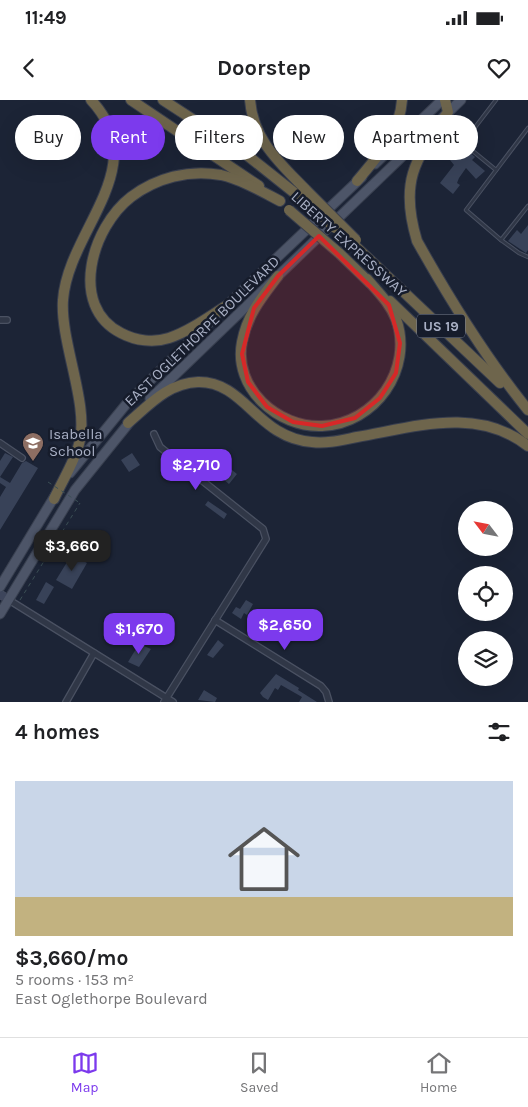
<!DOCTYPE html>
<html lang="en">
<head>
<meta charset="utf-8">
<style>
  body { margin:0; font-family:Karla,sans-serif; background:#f6f6f6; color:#202124; height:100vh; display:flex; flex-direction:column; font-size:19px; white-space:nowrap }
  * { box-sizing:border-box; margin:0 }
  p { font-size:16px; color:#757577 }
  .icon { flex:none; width:28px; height:28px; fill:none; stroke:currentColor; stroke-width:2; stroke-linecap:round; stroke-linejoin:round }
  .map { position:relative; height:602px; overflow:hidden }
  .drawer { display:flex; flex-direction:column; background:#fff; flex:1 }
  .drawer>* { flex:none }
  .banner { position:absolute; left:15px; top:15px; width:499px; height:45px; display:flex; gap:10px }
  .needle { width:32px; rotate:302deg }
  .buttons { position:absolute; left:458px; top:401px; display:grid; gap:10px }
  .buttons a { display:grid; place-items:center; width:55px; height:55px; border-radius:50%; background:#fff; box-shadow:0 5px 20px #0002; font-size:25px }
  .price { position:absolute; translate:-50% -42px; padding:0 11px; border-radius:10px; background:#7c3aed; color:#fff; font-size:16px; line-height:32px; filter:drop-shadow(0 1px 2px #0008) }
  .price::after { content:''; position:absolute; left:50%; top:30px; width:15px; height:11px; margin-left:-8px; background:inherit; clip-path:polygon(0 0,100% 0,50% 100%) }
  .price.selected { background:#222; color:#fff }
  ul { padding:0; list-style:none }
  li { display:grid; align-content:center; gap:10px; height:265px; padding:0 15px }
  li span { display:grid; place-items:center; height:155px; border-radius:0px; color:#555 }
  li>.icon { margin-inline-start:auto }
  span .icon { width:90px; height:90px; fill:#fffc; stroke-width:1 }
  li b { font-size:21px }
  h2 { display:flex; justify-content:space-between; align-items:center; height:60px; padding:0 15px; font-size:21px }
  .pill { padding:0 18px; border-radius:22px; background:#fff; box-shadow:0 5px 20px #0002; font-size:18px; line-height:45px }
  .pill.selected { background:#7c3aed; color:#fff }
  .status { display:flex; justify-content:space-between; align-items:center; height:35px; padding:0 25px; background:#fff; direction:ltr }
  .status svg { height:14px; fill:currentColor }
  header { display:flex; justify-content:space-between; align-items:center; height:65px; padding:0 15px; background:#fff; font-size:22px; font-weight:700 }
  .tabs { display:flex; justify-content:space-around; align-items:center; height:70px; border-top:1px solid #e0e0e0; background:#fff; font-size:14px; color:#757577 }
  .tabs a { display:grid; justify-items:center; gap:2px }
  .tabs .selected { color:#7c3aed }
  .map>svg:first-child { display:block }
  .building { fill:#384258 }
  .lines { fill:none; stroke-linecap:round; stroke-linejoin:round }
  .lane-casing { stroke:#4a5162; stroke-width:4.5 }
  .street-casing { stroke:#4a5162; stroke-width:8 }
  .secondary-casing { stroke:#4a5162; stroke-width:9 }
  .primary-casing { stroke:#394050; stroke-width:11 }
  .highway-casing { stroke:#383e4e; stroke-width:12 }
  .path { stroke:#3b4f55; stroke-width:1; stroke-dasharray:4 4; stroke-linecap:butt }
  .lane { stroke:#303747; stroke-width:2.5 }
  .street { stroke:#303747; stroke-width:5.5 }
  .secondary { stroke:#3d455b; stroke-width:8 }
  .primary { stroke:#4d5568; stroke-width:9 }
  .highway { stroke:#6e654c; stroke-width:10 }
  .highway-bridge-casing { stroke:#383e4e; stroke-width:12; stroke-linecap:butt }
  .path-bridge { stroke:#3b4f55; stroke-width:1; stroke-dasharray:4 4; stroke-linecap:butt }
  .highway-bridge { stroke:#6e654c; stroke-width:10 }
  .marked { fill:#d62828; fill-opacity:0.2; stroke:#d62828; stroke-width:4; stroke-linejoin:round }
  .labels { text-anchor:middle; stroke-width:5; stroke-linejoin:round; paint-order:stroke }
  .shield { fill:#161c2b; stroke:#7d8497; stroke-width:1 }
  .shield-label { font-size:14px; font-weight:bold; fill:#a9b0c5 }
  .street-label { font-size:15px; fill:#a9b0c5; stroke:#161c2b }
  .poi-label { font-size:15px; fill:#a9b0c5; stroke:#161c2b; text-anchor:start }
</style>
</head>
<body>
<div class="status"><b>11:49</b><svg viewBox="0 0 49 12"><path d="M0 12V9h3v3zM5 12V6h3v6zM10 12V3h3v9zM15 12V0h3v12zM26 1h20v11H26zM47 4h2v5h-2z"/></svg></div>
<header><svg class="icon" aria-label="back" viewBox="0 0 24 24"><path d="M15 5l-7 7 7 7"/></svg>Doorstep<svg class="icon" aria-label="heart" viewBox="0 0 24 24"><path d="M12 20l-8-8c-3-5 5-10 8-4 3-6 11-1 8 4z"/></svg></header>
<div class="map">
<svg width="528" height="602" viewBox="0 0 528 602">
  <rect width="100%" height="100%" fill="#1c2436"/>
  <g class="building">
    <path d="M 457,51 L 462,55 L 468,51 L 475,57 L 472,60 L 485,71 L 476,79 L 466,68 L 459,78 L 457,83 L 460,85 L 453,94 L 440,83 L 454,65 L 450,60 Z"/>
    <path d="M 528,125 L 528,150 L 526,153 L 508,141 L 517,130 L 521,134 Z"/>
    <path d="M 5,353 L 13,357 L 0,377 L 10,383 L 22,363 L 26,361 L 38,368 L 0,430 L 0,397 L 6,387 L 0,383 L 0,361 Z"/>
    <path d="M 132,353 L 140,365 L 129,372 L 121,360 Z"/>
    <path d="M 213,355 L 237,374 L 229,384 L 212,370 L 214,367 L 208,360 Z"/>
    <path d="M 208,401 L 227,414 L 224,419 L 205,405 Z"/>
    <path d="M 72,454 L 87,463 L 72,489 L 56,480 Z"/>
    <path d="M 46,482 L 54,487 L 44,504 L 36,500 Z"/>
    <path d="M 246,500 L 253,504 L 247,515 L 244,513 L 241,519 L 232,513 L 236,507 L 240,509 Z"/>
    <path d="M 218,540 L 224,545 L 213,558 L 207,555 Z"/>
    <path d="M 139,544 L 151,549 L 139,567 L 128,562 Z"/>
    <path d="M 276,574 L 299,588 L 298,590 L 317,602 L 299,602 L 302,597 L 281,585 L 278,590 L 275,588 L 268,600 L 263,597 L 260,593 Z"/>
    <path d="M 204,590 L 217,598 L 215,602 L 198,600 Z"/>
  </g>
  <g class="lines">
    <g class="lane-casing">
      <g id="lane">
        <path d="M 496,70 L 463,43 L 496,0"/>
        <path d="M 528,106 L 501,140 L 519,153 L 528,157"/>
        <path d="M 501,140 L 466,110 L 528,28"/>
      </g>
    </g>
    <g class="street-casing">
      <g id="street">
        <path d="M 0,220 L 7,220"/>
        <path d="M 154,334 L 160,347 L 263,429 L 266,439 L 164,602"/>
        <path d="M 0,343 L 22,358"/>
        <path d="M 9,500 L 173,602"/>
        <path d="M 215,520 L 321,586 L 326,592 L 329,602"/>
        <path d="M 66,602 L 94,553"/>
      </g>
    </g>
    <g class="secondary-casing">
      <path id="secondary" d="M 0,494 L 9,500"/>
    </g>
    <g class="primary-casing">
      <g id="primary">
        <path d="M 375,64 L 442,0"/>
        <path d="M 225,207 L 362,77"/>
        <path d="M 150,299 L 461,0"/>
        <path d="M 70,373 L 128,302 L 216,216"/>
        <path d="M 0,487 L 56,394"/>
        <path d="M 0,514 L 75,390 L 133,318"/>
      </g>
    </g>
    <g class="highway-casing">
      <g id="highway">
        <path d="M 131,0 L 259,86"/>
        <path d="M 163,0 L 243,52 L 301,98"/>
        <path d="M 250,0 C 253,40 280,63 306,90"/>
        <path d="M 445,0 L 448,12 C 415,60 399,81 417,141 C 450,200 485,257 528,310"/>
        <path d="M 357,81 C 377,57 400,33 402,0"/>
        <path d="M 352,143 L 500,283"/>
        <path d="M 339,153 L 370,183"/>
        <path d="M 278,176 C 262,197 247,215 242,242 C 233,288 278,328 322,326 C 375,324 414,269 396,219 C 390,203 377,191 367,179"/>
        <path d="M 390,201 L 528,334"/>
        <path d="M 229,204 C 210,216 190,231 169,238 C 154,243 136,241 121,233 C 68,206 92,127 131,97 C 156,78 189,69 221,75 C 242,80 261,91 280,101"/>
        <path d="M 128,323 C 149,305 168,283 198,282 C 245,281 257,338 312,342 C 327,344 342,340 357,337 C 415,327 477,306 528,346"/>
        <path d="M 54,399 C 62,381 74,363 79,344 C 90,306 60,242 63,200 C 68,130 154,67 91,0"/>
      </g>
    </g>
    <path class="path" d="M 20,500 L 80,403"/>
    <use href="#lane" class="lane"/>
    <use href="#street" class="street"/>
    <use href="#secondary" class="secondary"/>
    <use href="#primary" class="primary"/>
    <use href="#highway" class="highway"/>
    <g class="highway-bridge-casing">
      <g id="highway-bridge">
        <path d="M 306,90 L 356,140"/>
        <path d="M 301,98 L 335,128"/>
        <path d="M 289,110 L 339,153"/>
      </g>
    </g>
    <path class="path-bridge" d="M 48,382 L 80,403"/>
    <use href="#highway-bridge" class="highway-bridge"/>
  </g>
  <path class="marked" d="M 319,136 L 389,205 L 400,243 L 396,273 L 380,298 L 355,318 L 322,326 L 293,322 L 267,307 L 248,282 L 242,254 L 254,208 L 278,176 Z"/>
  <defs>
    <g id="school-pin" transform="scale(1.125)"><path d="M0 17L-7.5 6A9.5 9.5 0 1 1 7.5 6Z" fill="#8d6e63" stroke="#161c2b"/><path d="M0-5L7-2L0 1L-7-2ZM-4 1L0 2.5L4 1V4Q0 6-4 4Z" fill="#fff"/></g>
  </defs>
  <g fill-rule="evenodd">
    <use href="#school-pin" x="33" y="343"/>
  </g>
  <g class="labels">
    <rect class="shield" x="417" y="214.5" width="48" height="23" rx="4"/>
    <g class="shield-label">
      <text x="441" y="231">US 19</text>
    </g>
    <g class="street-label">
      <text transform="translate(349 144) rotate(42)" y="5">LIBERTY EXPRESSWAY</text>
      <text transform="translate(202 231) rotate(-44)" y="5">EAST OGLETHORPE BOULEVARD</text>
    </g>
    <g class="poi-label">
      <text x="49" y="339">Isabella<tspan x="49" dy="17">School</tspan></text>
    </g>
  </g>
</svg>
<div class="buttons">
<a><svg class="needle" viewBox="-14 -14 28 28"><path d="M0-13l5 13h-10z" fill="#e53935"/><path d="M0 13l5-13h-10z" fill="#757577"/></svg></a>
<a><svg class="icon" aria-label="locate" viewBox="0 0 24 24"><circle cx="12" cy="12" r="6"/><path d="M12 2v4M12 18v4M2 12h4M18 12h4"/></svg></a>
<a><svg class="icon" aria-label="layers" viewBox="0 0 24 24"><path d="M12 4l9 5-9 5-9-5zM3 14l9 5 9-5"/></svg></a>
</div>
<b class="price" style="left:196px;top:391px">$2,710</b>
<b class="price selected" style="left:72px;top:472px">$3,660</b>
<b class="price" style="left:285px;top:551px">$2,650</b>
<b class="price" style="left:139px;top:555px">$1,670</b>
<div class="banner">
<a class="pill">Buy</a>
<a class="pill selected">Rent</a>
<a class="pill">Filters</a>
<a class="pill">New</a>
<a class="pill">Apartment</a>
</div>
</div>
<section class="drawer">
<h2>4 homes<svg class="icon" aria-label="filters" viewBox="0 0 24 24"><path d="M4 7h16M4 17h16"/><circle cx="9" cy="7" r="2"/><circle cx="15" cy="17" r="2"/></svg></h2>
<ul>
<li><span style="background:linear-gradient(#c9d6e8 75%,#c2b280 0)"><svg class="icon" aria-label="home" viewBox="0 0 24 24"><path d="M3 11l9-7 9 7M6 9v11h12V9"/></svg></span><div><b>$3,660/mo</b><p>5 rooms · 153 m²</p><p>East Oglethorpe Boulevard</p></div></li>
</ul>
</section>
<nav class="tabs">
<a class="selected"><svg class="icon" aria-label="map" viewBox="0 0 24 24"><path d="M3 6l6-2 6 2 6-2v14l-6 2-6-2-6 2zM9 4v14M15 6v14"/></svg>Map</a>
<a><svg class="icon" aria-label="saved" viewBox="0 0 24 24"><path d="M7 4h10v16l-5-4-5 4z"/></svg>Saved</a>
<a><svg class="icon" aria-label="home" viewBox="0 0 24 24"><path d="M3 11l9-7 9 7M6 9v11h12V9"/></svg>Home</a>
</nav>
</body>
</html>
